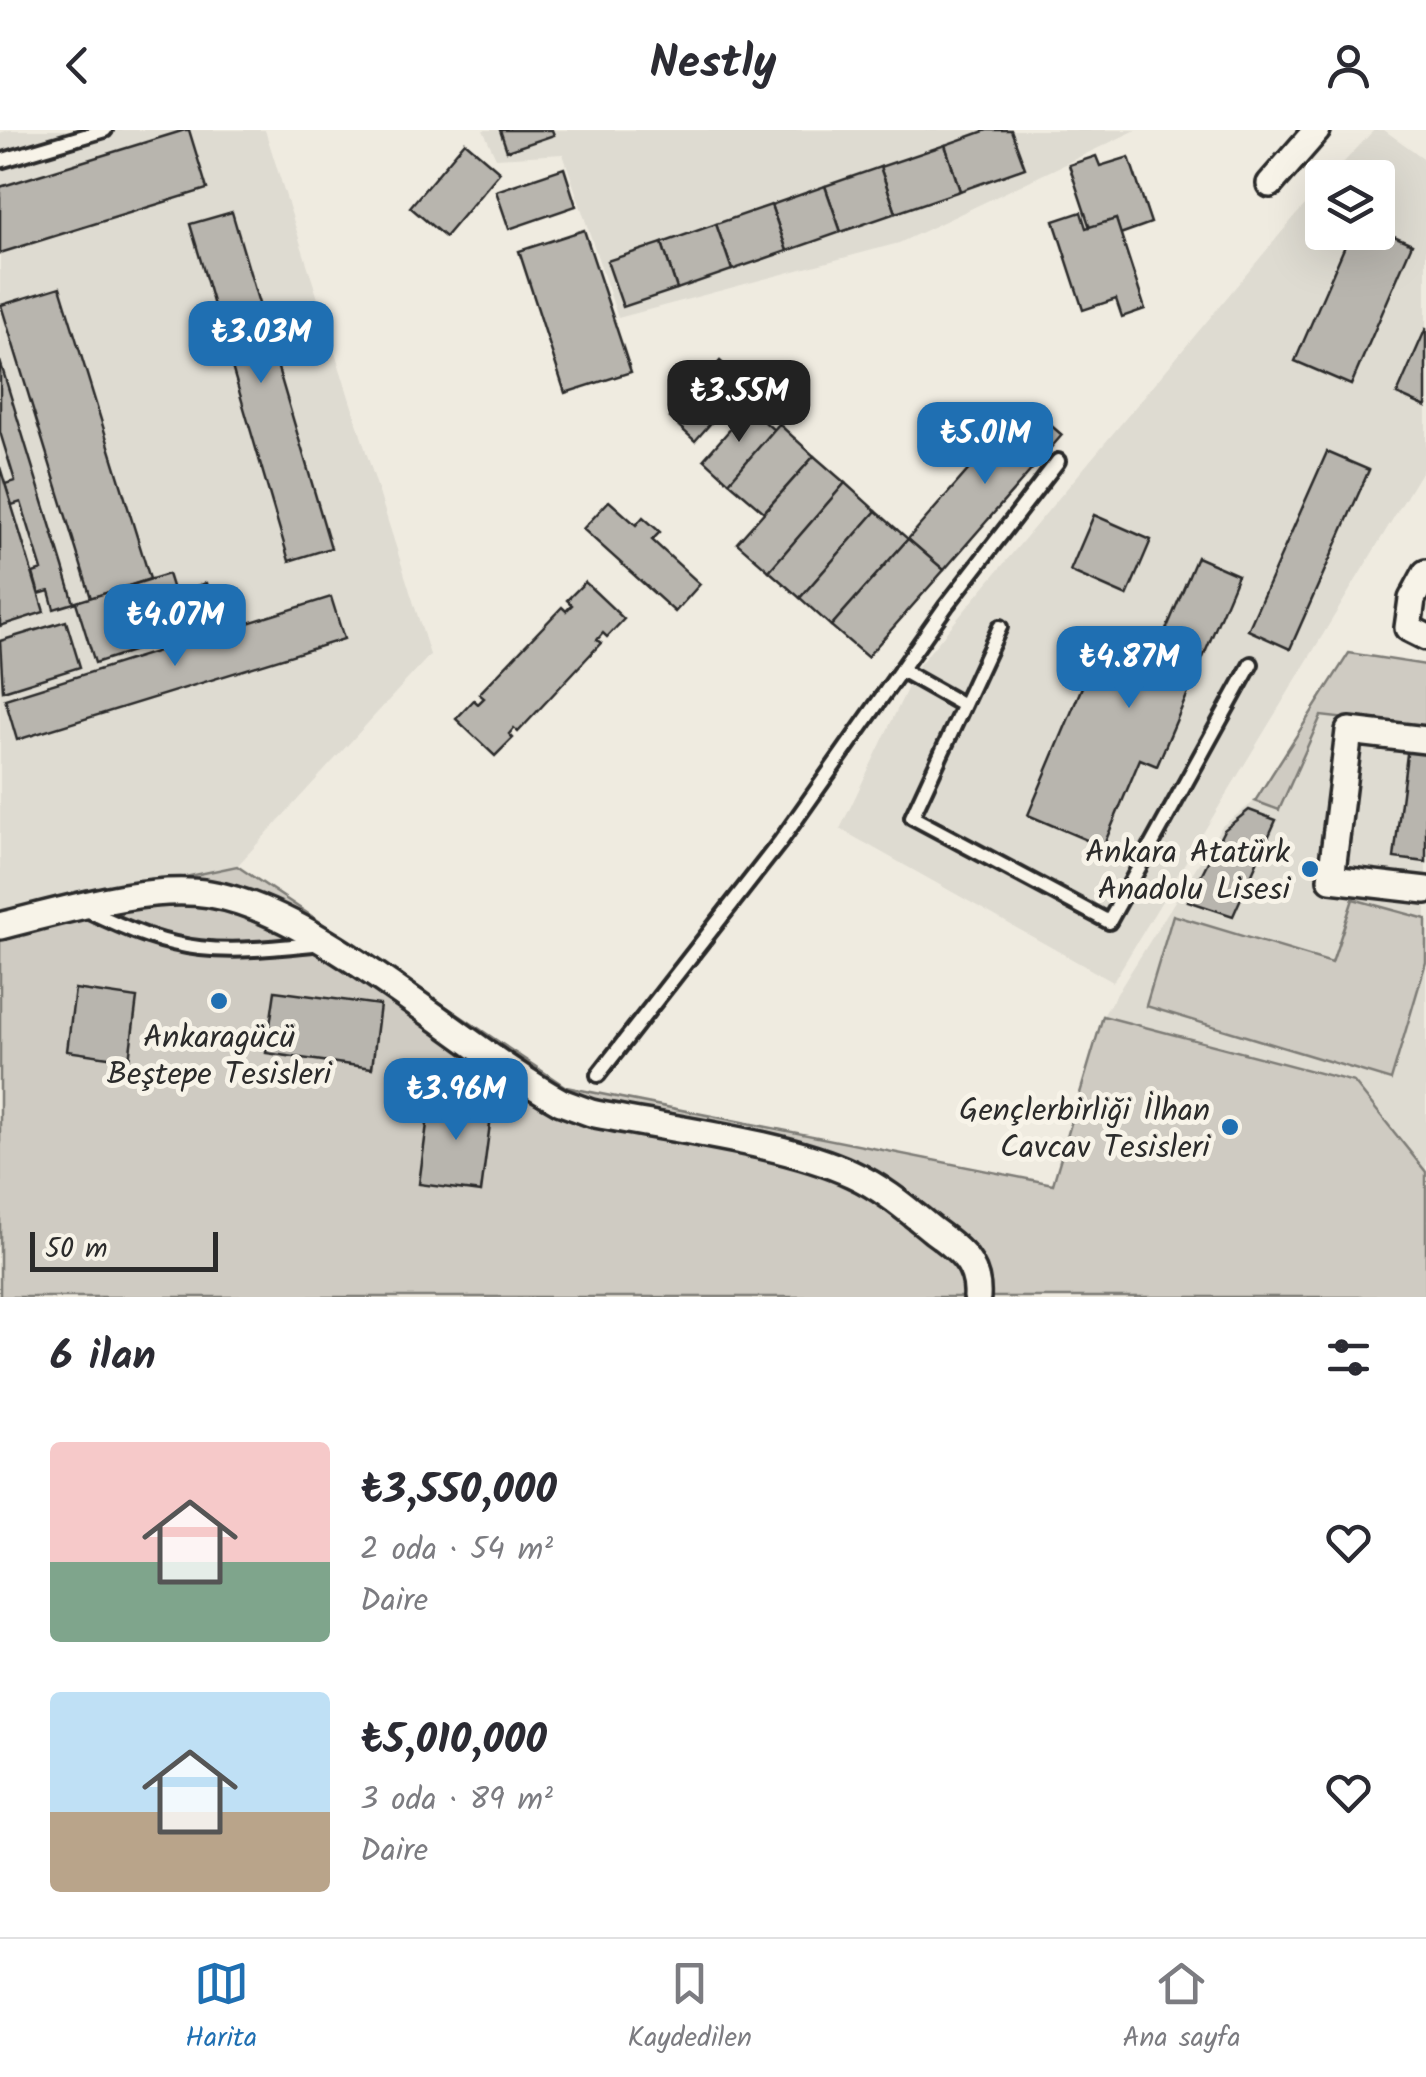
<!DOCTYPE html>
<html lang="tr">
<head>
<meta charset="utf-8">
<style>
  body { margin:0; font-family:Kalam,sans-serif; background:#f2f2f3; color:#2b2b33; height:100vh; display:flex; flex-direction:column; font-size:38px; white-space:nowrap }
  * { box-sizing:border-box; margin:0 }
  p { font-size:32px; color:#7c7c81 }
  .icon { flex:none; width:55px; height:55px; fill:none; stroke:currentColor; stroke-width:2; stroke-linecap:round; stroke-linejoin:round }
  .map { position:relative; height:1167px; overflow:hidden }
  .sheet { display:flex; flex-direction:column; background:#fff; flex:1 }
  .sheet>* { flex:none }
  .tools { position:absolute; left:1305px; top:30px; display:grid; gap:20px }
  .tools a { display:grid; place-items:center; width:90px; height:90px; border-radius:10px; background:#fff; box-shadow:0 10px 40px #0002; font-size:50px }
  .scale { position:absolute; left:30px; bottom:25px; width:188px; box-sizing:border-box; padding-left:10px; border:5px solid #2b2b2b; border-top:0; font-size:28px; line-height:35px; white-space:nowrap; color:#2b2b2b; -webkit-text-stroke:8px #f7f3e8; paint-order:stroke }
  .price { position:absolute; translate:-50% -85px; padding:0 22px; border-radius:20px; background:#1f6fb2; color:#fff; font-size:32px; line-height:65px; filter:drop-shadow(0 2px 5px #0008) }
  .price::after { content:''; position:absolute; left:50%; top:60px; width:30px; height:22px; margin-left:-15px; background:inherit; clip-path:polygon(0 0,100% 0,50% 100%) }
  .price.current { background:#222; color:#fff }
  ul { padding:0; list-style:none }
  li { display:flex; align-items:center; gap:30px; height:250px; padding:0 50px }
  li span { display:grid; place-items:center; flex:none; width:280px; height:200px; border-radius:10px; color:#555 }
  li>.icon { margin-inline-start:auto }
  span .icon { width:120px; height:120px; fill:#fffc; stroke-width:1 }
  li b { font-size:42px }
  h2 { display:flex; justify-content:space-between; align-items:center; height:120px; padding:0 50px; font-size:42px }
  header { display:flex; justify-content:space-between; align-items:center; height:130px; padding:0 50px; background:#fff; font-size:45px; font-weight:700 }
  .dock { display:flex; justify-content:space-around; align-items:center; height:140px; border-top:2px solid #e1e1e2; background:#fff; font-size:28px; color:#7c7c81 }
  .dock a { display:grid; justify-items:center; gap:5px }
  .dock .current { color:#1f6fb2 }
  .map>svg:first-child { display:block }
  .built { fill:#dedbd1 }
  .green { fill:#cfcbc2; stroke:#7d7b76; stroke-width:2.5 }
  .building { fill:#b8b5ae; stroke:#2b2b2b; stroke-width:2.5 }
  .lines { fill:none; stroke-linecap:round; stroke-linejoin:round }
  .lane-casing { stroke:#2b2b2b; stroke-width:20 }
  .street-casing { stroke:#2b2b2b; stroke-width:32 }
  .lane { stroke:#f7f3e8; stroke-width:12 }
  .street { stroke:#f7f3e8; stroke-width:25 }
  .poi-dot { fill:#1f6fb2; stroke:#f7f3e8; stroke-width:4 }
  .labels { text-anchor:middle; stroke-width:10; stroke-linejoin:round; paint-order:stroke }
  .poi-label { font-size:32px; fill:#2b2b2b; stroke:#f7f3e8; text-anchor:end }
</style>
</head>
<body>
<header><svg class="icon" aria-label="back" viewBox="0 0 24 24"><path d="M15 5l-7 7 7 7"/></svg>Nestly<svg class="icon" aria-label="person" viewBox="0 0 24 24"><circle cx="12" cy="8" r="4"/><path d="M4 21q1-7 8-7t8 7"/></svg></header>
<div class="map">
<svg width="1426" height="1167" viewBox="0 0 1426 1167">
  <rect width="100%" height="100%" fill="#efebe0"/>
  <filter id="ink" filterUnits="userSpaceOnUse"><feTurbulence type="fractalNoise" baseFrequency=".01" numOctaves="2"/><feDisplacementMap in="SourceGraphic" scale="20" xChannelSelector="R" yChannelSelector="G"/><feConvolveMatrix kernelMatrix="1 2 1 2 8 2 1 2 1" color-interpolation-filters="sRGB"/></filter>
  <g filter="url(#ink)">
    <g class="built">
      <path d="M 9,0 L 265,0 L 430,525 L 237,736 L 0,786 L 0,3 Z"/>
      <path d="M 483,0 L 1136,0 L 899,113 L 618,188 L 563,24 L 496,28 Z"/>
      <path d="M 1374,0 L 1384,0 L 1426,30 L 1426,334 L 1113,852 L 840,699 L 918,536 L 1296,85 L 1322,56 L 1322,102 L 1378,102 L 1378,48 L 1330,47 Z"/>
      <path d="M 1349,523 L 1426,535 L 1426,1042 L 1354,952 L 1103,886 L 1222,696 L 1255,671 Z"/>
    </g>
    <g class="green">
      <path d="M 1349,523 L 1426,535 L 1426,598 L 1321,586 L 1279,680 L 1255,671 Z"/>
      <path d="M 237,736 L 566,957 L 1053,1054 L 1103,886 L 1354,952 L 1426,1042 L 1426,1167 L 0,1167 L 0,786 Z"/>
      <path d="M 1353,769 L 1426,789 L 1426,832 L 1391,950 L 1146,876 L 1173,785 L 1332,833 Z"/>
    </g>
    <g class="building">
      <path d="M 185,0 L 189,0 L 207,59 L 0,123 L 0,57 Z"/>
      <path d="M 500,0 L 552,0 L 554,5 L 507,21 Z"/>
      <path d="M 987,0 L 1011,0 L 1025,38 L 960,61 L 945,15 Z"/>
      <path d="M 465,12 L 500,42 L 445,107 L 410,77 Z"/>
      <path d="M 945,15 L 960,61 L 896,83 L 880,37 Z"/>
      <path d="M 1096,26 L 1100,36 L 1129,27 L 1151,93 L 1120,104 L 1116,89 L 1090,98 L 1069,35 Z"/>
      <path d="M 880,37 L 896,83 L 841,102 L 825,56 Z"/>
      <path d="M 564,38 L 576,76 L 509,99 L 496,61 Z"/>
      <path d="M 825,56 L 841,102 L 787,121 L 771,75 Z"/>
      <path d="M 771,75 L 787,121 L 732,140 L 716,94 Z"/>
      <path d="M 232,82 L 331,418 L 289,431 L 190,94 Z"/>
      <path d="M 1081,82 L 1086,98 L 1116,89 L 1145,179 L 1122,187 L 1116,169 L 1083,180 L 1054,91 Z"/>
      <path d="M 716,94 L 732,140 L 677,159 L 662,113 Z"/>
      <path d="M 1378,99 L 1412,114 L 1351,255 L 1295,231 L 1351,102 L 1378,102 Z"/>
      <path d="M 584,100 L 631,242 L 565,263 L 519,121 Z"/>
      <path d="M 662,113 L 677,159 L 623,177 L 607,131 Z"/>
      <path d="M 60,157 L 150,449 L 91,468 L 1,175 Z"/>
      <path d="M 1426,198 L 1426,277 L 1397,264 Z"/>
      <path d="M 0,231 L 74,473 L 54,479 L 49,461 L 39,464 L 33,443 L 42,440 L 21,372 L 12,375 L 5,354 L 15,351 L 0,302 Z"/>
      <path d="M 720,231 L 745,254 L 695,311 L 670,288 Z"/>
      <path d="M 1026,274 L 1062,305 L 944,440 L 908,409 Z"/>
      <path d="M 749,278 L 774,300 L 729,352 L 704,329 Z"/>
      <path d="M 779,294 L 814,326 L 764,382 L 729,352 Z"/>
      <path d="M 1327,322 L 1369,340 L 1290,519 L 1248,500 Z"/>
      <path d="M 814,326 L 845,353 L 769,441 L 737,413 Z"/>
      <path d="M 0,337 L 44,482 L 0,496 Z"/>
      <path d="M 845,353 L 876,381 L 800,468 L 769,441 Z"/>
      <path d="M 609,371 L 636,395 L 643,387 L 660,402 L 652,410 L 700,454 L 675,482 L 583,399 Z"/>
      <path d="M 876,381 L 908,409 L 831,496 L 800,468 Z"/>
      <path d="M 1094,385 L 1151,410 L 1127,466 L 1070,441 Z"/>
      <path d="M 908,409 L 944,440 L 867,527 L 831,496 Z"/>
      <path d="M 1197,427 L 1238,445 L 1157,636 L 1140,629 L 1103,717 L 1028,685 L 1106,500 L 1157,521 Z"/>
      <path d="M 168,444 L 174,463 L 206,453 L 215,483 L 183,493 L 186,504 L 95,533 L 76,472 Z"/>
      <path d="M 585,452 L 624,489 L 607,507 L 603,503 L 597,510 L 601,513 L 518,602 L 514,598 L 509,604 L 513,608 L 495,626 L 456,589 L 474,570 L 478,574 L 484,568 L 479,564 L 562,477 L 566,481 L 572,475 L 567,470 Z"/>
      <path d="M 331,467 L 344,509 L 17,610 L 5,569 Z"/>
      <path d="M 66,491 L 80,537 L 3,561 L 0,511 Z"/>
      <path d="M 1408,616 L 1426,618 L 1426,732 L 1394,728 Z"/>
      <path d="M 1249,680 L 1276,690 L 1233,786 L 1188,771 L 1224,700 Z"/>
      <path d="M 75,859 L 137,868 L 129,930 L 67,921 Z"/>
      <path d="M 275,861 L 380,875 L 372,938 L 266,923 Z"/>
      <path d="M 431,964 L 493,971 L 481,1062 L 419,1054 Z"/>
    </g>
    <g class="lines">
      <g class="lane-casing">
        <g id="lane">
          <path d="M 0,31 L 105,0"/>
          <path d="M 1000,497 L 912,687 L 1109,792 L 1251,534"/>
          <path d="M 901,540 L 963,575"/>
          <path d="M 85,779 C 182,827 217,824 322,813"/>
          <path d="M 598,945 L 780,712 L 946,476 L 1058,331"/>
        </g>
      </g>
      <g class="street-casing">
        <g id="street">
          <path d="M 1270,54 L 1317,0"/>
          <path d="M 1426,443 L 1412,469 L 1408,498 L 1426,507"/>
          <path d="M 1426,610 L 1349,601 L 1331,749 L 1426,760"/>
          <path d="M 0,796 C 62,781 147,754 210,764 C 320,782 460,916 561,972 L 591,983 C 667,999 784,1012 852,1044 C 883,1058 908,1080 934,1101 C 959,1119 979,1134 977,1167"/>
        </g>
      </g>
      <use href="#lane" class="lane"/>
      <use href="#street" class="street"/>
    </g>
  </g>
  <g class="poi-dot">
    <circle cx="1310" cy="739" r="10"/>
    <circle cx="219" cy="871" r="10"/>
    <circle cx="1230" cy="997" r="10"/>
  </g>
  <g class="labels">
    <g class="poi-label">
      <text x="1290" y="732">Ankara Atatürk<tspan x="1290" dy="37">Anadolu Lisesi</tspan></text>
      <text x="219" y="917" text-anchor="middle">Ankaragücü<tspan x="219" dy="37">Beştepe Tesisleri</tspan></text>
      <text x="1210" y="990">Gençlerbirliği İlhan<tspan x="1210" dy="37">Cavcav Tesisleri</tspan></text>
    </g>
  </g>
</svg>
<div class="tools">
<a><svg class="icon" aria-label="layers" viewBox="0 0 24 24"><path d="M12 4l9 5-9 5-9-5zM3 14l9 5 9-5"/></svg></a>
</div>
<div class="scale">50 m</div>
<b class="price" style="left:261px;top:256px">₺3.03M</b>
<b class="price current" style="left:739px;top:315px">₺3.55M</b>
<b class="price" style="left:985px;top:357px">₺5.01M</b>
<b class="price" style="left:175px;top:539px">₺4.07M</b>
<b class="price" style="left:1129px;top:581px">₺4.87M</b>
<b class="price" style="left:456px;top:1013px">₺3.96M</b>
</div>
<section class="sheet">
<h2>6 ilan<svg class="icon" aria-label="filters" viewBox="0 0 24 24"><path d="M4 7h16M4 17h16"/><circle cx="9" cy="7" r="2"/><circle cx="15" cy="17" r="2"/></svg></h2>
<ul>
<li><span style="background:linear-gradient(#f6c9c9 60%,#7fa58c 0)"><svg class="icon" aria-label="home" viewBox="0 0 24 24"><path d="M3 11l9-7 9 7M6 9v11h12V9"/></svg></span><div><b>₺3,550,000</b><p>2 oda · 54 m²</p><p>Daire</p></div><svg class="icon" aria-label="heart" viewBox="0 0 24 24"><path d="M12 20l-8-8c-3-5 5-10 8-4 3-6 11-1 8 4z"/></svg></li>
<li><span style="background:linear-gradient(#bfe0f5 60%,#b9a48a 0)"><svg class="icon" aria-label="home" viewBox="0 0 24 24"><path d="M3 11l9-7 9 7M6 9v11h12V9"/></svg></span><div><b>₺5,010,000</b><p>3 oda · 89 m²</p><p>Daire</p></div><svg class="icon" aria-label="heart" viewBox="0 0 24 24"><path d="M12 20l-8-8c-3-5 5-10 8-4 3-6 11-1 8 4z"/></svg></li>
</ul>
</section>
<nav class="dock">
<a class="current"><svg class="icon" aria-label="map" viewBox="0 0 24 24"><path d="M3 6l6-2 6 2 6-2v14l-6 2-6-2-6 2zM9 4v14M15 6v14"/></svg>Harita</a>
<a><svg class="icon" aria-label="saved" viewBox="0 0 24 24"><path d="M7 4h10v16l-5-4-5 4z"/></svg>Kaydedilen</a>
<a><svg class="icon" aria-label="home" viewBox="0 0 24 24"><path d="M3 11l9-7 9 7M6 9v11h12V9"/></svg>Ana sayfa</a>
</nav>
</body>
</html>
